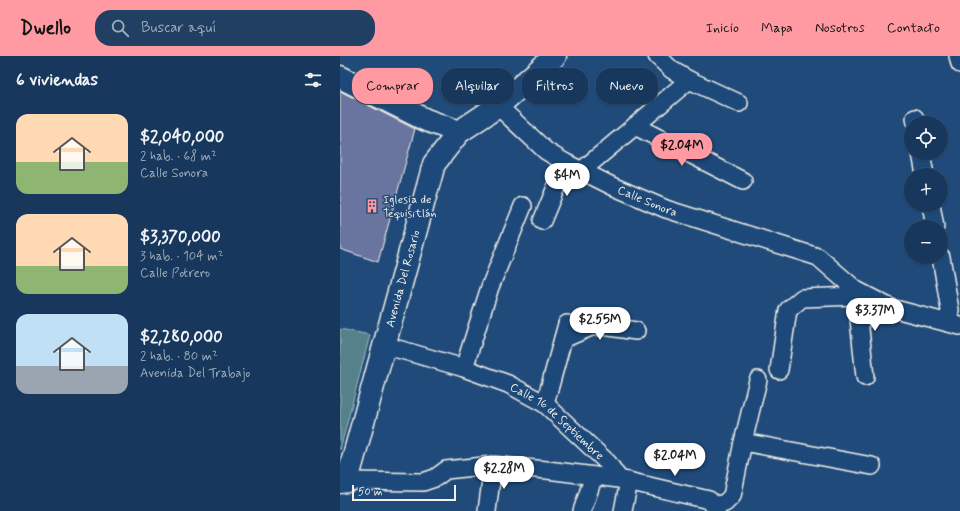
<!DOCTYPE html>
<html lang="es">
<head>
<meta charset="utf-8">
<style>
  body { margin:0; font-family:Mynerve,sans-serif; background:#203f62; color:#f1f3f6; height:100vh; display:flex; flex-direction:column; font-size:15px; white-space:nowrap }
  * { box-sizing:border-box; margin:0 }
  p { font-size:13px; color:#9eacbb }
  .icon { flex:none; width:22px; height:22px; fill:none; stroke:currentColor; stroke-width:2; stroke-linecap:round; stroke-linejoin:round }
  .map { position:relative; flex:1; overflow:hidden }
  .drawer { display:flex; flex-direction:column; background:#17385c; width:340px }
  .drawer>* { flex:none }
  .guide { position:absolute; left:12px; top:12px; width:380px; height:36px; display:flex; gap:8px }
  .controls { position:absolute; left:564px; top:60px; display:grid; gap:8px }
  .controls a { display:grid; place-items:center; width:44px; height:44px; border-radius:50%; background:#17385c; box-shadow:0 1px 3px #0004,0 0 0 1px #365272; font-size:20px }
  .scale { position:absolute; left:12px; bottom:10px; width:104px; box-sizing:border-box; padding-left:4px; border:2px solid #f4f1e8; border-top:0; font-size:11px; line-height:14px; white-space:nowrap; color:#f4f1e8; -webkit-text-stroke:3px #1f4a7a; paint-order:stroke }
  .price { position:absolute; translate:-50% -34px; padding:0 9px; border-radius:14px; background:#fff; color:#222; font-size:13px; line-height:26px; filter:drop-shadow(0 1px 2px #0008) }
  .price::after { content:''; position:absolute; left:50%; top:24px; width:12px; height:9px; margin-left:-6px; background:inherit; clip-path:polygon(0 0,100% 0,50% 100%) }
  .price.on { background:#ff9aa2; color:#111 }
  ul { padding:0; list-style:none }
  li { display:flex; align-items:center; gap:12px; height:100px; padding:0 16px }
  li span { display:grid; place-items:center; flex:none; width:112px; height:80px; border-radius:12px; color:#555 }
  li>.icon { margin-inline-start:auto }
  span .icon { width:48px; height:48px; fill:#fffc; stroke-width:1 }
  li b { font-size:17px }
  h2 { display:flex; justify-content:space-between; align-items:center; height:48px; padding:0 16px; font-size:17px }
  .chip { padding:0 14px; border-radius:16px; background:#17385c; box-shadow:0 1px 3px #0004,0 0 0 1px #365272; font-size:14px; line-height:36px }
  .chip.on { background:#ff9aa2; color:#111 }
  header { display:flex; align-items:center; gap:24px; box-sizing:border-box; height:56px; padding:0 20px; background:#ff9aa2; color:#111 }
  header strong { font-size:19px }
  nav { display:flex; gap:22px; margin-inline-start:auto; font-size:14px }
  .search { width:280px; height:36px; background:#203f62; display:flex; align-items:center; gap:10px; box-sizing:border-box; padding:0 14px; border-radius:16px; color:#9eacbb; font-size:15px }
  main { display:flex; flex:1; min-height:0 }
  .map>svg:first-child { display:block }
  .green { fill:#54818a; stroke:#a4b9b9 }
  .building { fill:#6a759f; stroke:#f4f1e8 }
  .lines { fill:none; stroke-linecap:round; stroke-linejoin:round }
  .street-casing { stroke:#f4f1e8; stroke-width:20 }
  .secondary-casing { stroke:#f4f1e8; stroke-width:25 }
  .street { stroke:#1f4a7a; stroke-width:17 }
  .secondary { stroke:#1f4a7a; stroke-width:22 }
  .labels { text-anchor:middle; stroke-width:3; stroke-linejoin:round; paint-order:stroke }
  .poi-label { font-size:12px; fill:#f4f1e8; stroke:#1f4a7a; text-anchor:start }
  .street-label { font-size:12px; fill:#f4f1e8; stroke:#1f4a7a }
</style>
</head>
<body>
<header>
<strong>Dwello</strong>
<div class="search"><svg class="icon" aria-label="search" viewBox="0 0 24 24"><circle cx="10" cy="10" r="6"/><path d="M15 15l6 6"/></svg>Buscar aquí</div>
<nav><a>Inicio</a><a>Mapa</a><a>Nosotros</a><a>Contacto</a></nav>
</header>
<main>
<section class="drawer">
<h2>6 viviendas<svg class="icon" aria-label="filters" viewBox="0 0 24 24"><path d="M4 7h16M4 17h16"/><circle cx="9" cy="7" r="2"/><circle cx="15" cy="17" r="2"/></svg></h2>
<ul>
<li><span style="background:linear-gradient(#ffd9b3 60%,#8fb573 0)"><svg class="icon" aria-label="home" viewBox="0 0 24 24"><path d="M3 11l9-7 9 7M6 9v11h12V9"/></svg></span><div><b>$2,040,000</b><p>2 hab. · 68 m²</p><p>Calle Sonora</p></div></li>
<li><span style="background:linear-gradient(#ffd9b3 65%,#8fb573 0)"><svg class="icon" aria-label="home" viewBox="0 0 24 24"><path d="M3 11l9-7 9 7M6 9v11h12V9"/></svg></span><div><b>$3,370,000</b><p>3 hab. · 104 m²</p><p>Calle Potrero</p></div></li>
<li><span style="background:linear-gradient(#bfe0f5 65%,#9aa5b1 0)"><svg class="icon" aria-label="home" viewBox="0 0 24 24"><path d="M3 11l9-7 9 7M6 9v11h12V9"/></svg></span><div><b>$2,280,000</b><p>2 hab. · 80 m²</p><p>Avenida Del Trabajo</p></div></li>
</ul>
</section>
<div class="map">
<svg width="620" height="455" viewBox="0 0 620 455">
  <rect width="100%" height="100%" fill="#1f4a7a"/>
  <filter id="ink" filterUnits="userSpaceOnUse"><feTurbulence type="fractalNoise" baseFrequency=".025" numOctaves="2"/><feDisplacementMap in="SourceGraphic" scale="8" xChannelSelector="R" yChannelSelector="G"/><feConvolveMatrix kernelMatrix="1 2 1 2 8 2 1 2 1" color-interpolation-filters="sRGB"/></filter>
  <g filter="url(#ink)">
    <path class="green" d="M 0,273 L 30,279 L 0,394 Z"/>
    <path class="building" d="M 0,35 L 75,73 L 38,206 L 0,193 Z"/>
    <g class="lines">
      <g class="street-casing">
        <g id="street">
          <path d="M 317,0 L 332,14 L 349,24 L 399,47"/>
          <path d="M 618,0 L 620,8"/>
          <path id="s1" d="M 158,50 L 206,95 L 226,107 L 272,130 L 326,153 L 478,201 L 516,234 L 551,252 L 620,270"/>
          <path d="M 575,62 L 576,67"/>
          <path d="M 295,70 L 403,125"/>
          <path d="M 581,97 L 585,119"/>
          <path d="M 241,115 L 295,70 L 349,24"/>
          <path d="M 591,149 L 595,171"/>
          <path d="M 202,165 L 226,107"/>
          <path d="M 601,201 L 610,254 L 608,267"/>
          <path d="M 516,234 L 525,321"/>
          <path d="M 223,283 L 251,271 L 263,270 L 296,275"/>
          <path id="s2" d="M 44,289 L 124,312 L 168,328 L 205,348 L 268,407 L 279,423"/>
          <path d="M 124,312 L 150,231 L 183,150"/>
          <path d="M 439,314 L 448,254 L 462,242 L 517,240"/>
          <path d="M 205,348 L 227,268"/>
          <path d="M 403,386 L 532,410"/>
          <path d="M 7,425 L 83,426 L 95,422 L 106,414 L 153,409 L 207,414 L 279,423 L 369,444 L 374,450 L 376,455"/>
          <path d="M 374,450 L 385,447 L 392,440 L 403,386 L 418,324"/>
          <path d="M 147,455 L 153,409"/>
          <path d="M 242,455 L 254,420"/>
          <path d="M 283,455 L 289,425"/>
        </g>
      </g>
      <g class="secondary-casing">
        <g id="secondary">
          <path d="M 0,21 L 86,64 L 119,76"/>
          <path id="s3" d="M 0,426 L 7,425 L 94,108 L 119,76 L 158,50 L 215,0"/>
        </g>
      </g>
      <use href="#street" class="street"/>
      <use href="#secondary" class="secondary"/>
    </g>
  </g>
  <defs>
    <g id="building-bare" transform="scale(1.08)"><path d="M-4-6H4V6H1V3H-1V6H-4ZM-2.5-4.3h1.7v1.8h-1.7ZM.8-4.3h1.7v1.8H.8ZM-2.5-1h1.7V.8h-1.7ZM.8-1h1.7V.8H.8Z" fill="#ff9aa2" stroke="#1f4a7a" stroke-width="2.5" paint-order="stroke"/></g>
  </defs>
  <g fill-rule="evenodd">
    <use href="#building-bare" x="32" y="150"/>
  </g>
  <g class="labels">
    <g class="poi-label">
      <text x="43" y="147">Iglesia de<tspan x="43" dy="14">Tequisitlán</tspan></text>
    </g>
    <g class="street-label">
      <text dy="4" stroke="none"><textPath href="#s1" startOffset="179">Calle Sonora</textPath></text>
      <text dy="4" stroke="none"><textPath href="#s3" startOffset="217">Avenida Del Rosario</textPath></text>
      <text dy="4" stroke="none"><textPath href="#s2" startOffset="192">Calle 16 de Septiembre</textPath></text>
    </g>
  </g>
</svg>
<div class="controls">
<a><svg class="icon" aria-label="locate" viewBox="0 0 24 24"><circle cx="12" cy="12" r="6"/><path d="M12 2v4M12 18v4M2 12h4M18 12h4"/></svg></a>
<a>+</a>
<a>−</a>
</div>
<div class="scale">50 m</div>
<b class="price on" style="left:342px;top:111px">$2.04M</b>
<b class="price" style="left:227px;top:141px">$4M</b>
<b class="price" style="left:535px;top:276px">$3.37M</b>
<b class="price" style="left:260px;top:285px">$2.55M</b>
<b class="price" style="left:335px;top:421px">$2.04M</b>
<b class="price" style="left:164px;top:434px">$2.28M</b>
<div class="guide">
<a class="chip on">Comprar</a>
<a class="chip">Alquilar</a>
<a class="chip">Filtros</a>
<a class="chip">Nuevo</a>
</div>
</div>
</main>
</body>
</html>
